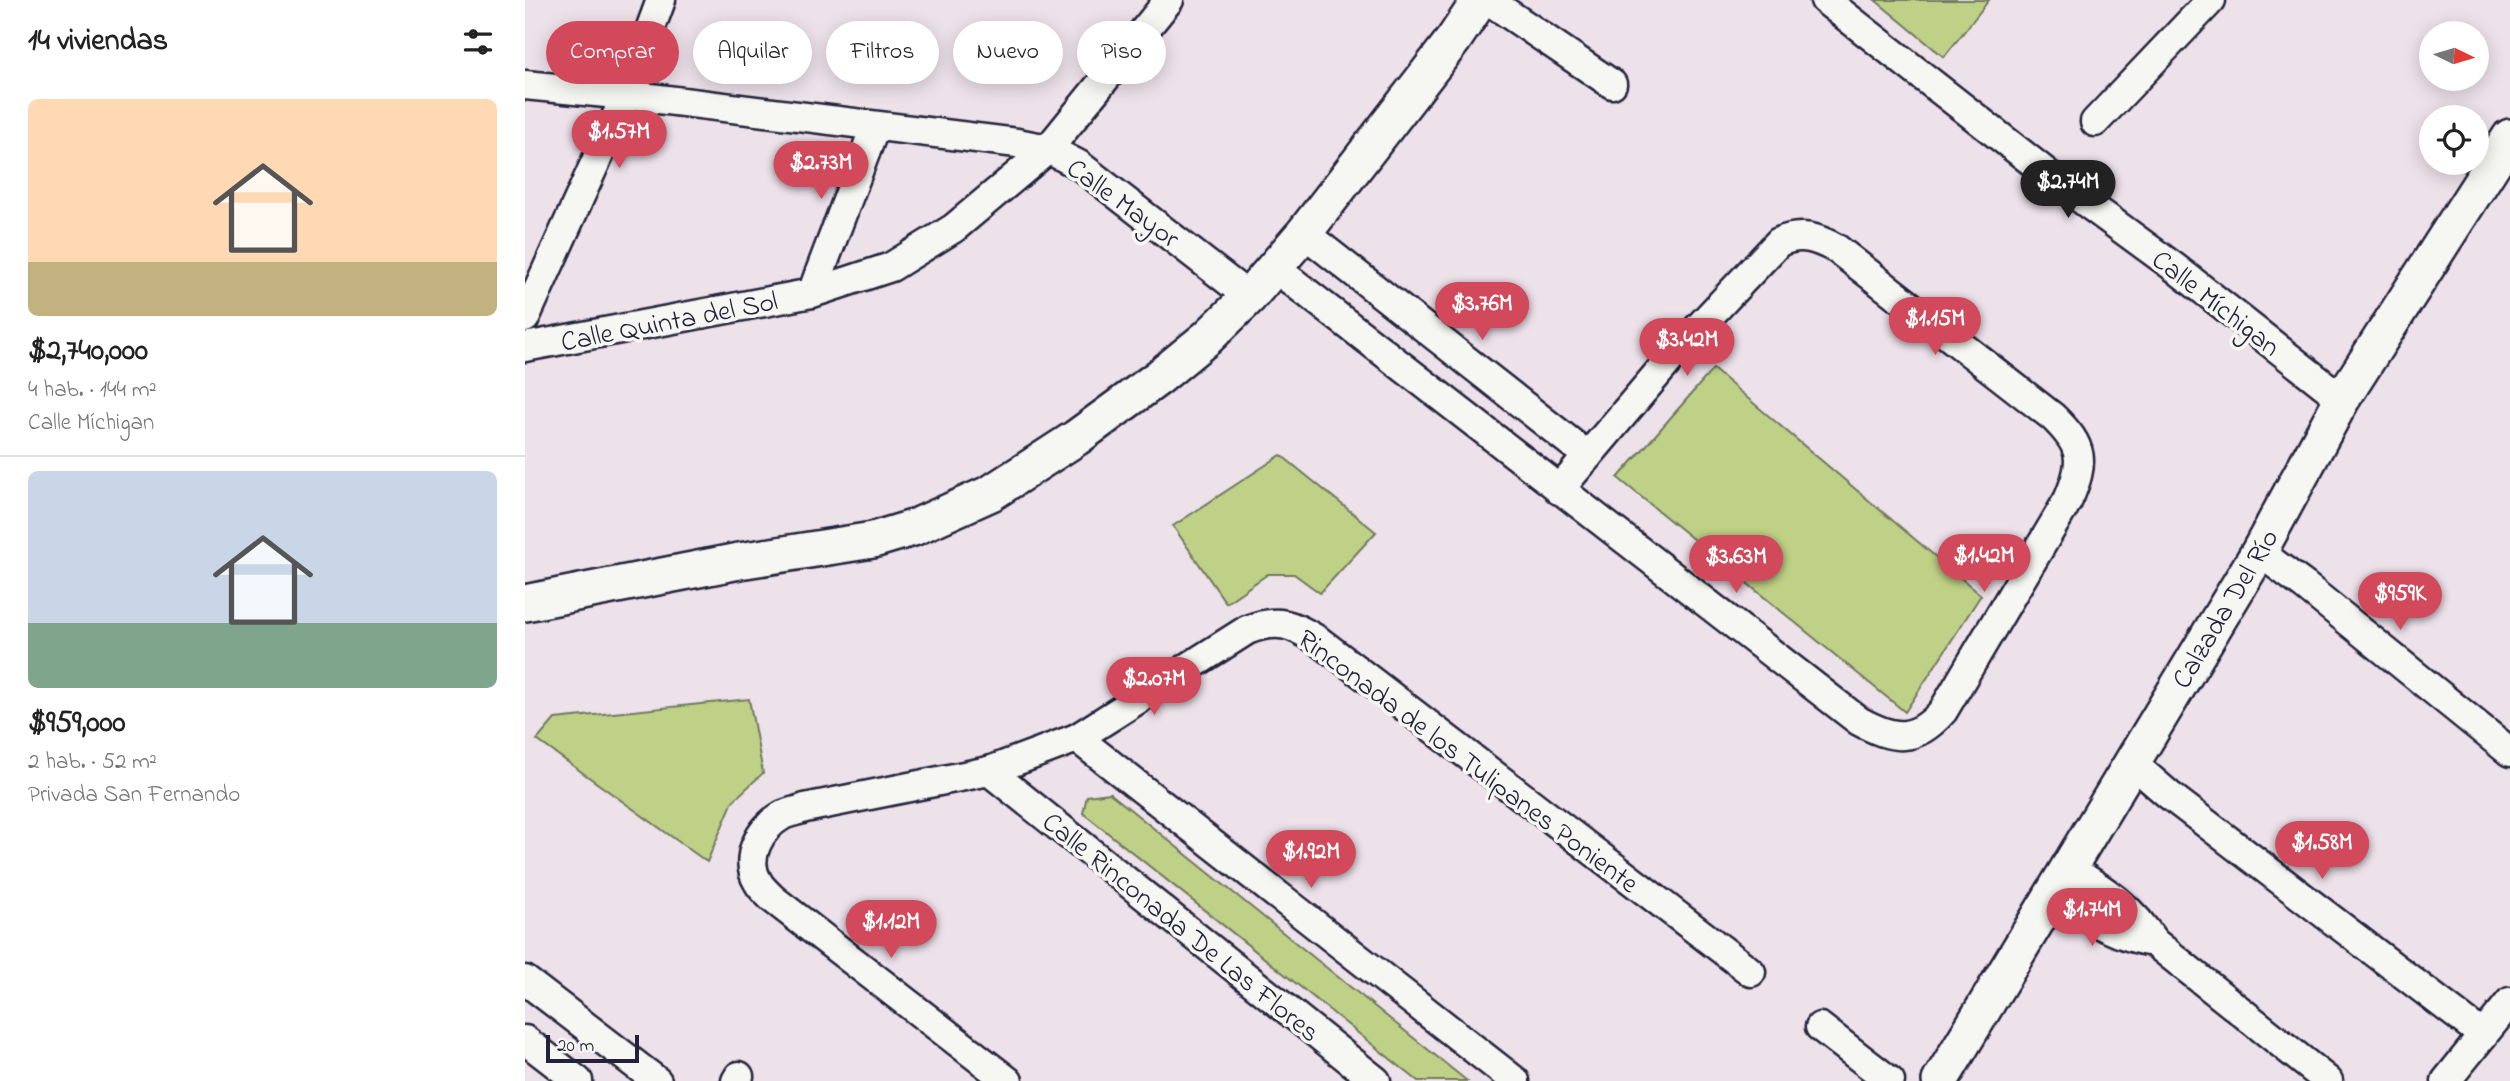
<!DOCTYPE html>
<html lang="es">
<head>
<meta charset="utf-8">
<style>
  body { margin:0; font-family:"Indie Flower",sans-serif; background:#f6f6f6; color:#222; height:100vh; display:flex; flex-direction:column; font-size:26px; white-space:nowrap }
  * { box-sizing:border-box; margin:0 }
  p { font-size:23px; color:#767676 }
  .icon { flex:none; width:38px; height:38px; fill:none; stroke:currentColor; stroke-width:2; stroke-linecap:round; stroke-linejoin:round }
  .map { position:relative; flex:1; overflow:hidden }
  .sheet { display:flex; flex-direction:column; background:#fff; width:525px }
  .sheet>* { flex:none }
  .guide { position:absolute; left:21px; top:21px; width:665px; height:63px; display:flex; gap:14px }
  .needle { width:46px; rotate:95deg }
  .fabs { position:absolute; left:1894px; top:21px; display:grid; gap:14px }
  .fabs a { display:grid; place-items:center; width:70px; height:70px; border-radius:50%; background:#fff; box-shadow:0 4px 18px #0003; font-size:35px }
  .scale { position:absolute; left:21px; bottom:18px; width:93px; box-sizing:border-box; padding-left:7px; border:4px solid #22223b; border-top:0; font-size:19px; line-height:24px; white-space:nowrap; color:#22223b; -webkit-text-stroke:5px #f6f6f2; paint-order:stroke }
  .price { position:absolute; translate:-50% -60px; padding:0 16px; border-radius:24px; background:#d1495b; color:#fff; font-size:23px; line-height:46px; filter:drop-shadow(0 2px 4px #0008) }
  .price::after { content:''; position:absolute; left:50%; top:42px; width:21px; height:16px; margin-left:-10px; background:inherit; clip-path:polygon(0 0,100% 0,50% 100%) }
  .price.selected { background:#222; color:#fff }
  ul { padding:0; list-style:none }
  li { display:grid; align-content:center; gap:14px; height:371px; padding:0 28px }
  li+li { border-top:2px solid #e0e0e0 }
  li span { display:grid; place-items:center; height:217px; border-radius:10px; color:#555 }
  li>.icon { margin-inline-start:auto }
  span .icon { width:126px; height:126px; fill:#fffc; stroke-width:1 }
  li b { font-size:30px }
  h2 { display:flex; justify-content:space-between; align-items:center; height:84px; padding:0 28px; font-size:30px }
  .chip { padding:0 24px; border-radius:32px; background:#fff; box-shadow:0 4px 18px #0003; font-size:24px; line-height:63px }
  .chip.selected { background:#d1495b; color:#fff }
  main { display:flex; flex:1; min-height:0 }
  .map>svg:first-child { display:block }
  .green { fill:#bfd186; stroke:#707a60; stroke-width:2 }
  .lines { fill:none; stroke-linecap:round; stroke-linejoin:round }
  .minor-casing { stroke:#22223b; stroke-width:33 }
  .tertiary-casing { stroke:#22223b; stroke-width:40 }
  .minor { stroke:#f6f6f2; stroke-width:28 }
  .tertiary { stroke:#f6f6f2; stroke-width:35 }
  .labels { text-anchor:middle; stroke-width:7; stroke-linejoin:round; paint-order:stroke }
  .street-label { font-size:28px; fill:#22223b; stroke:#f6f6f2 }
</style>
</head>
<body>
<main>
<section class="sheet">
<h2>14 viviendas<svg class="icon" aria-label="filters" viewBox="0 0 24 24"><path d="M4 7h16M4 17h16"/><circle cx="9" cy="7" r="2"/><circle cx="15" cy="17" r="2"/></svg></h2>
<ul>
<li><span style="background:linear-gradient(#ffd9b3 75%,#c2b280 0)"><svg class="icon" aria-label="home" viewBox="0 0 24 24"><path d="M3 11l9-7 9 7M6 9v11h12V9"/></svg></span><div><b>$2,740,000</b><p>4 hab. · 144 m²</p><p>Calle Míchigan</p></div></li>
<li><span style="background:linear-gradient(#c9d6e8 70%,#7fa58c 0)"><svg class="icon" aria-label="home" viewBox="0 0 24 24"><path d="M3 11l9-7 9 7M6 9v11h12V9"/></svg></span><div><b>$959,000</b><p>2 hab. · 52 m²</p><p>Privada San Fernando</p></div></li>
</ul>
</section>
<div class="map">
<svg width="1985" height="1081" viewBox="0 0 1985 1081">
  <rect width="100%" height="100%" fill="#ede1ea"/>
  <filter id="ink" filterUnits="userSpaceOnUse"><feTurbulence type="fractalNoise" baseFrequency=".0143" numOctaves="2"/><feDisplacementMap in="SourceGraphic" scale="14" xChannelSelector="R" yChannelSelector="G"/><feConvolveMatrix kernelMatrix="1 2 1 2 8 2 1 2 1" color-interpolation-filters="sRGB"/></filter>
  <g filter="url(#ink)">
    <g class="green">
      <path d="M 1350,0 L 1464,0 L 1419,57 Z"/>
      <path d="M 1188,369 L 1456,595 L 1380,712 L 1093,478 Z"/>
      <path d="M 756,455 L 851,532 L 795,593 L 769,574 L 743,574 L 701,603 L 648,526 Z"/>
      <path d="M 224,699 L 238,773 L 208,801 L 182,862 L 12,740 L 30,719 Z"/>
      <path d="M 586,793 L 586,794 L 942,1081 L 893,1081 L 558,813 L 562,796 Z"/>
    </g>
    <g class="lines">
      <g class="minor-casing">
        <g id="minor">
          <path d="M 963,0 L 1087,84"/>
          <path d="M 1300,0 L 1533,182 L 1649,267 L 1817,399"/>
          <path d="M 0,85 L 101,95 L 492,143 L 523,149 L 554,165 L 724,297"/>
          <path d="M 1570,122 L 1686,0"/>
          <path d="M 779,233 L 1063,456"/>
          <path d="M 750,268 L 1334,721 C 1369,740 1390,743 1418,711 L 1543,500 C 1560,461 1559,447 1528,417 L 1312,249 C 1292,238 1276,232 1254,242 L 1157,345 L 1034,490"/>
          <path d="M 287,293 L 350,127"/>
          <path d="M 0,318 L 101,95 L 136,0"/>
          <path d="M 0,347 L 287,293 L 366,267 L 429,228 L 523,149 L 644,0"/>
          <path d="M 1734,552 L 1780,586 L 1985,752"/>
          <path d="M 552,738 L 990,1081"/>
          <path d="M 1607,763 L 1644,795 L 1958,1035"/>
          <path d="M 464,771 L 851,1081"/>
          <path d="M 1544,868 C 1580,891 1605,905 1629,942 L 1803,1081"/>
          <path d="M 1526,895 C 1561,916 1588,936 1629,942"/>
          <path d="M 0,980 L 132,1081"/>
          <path d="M 1295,1027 L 1365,1081"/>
          <path d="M 0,1040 L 53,1081"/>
          <path d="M 211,1081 L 214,1076"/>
          <path d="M 483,1081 L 248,899 C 243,894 236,888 233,882 C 218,858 235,828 258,815 C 264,812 273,811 280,808 L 464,771 L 552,738 L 722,630 C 753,618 767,624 794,641 L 1226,972"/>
          <path d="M 1921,1081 L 1985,1002"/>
        </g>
      </g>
      <g class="tertiary-casing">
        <g id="tertiary">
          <path d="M 0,603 L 214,561 L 348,540 L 388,528 L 466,493 L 551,438 L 633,378 L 683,337 L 724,297 L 779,233 L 929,39 L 955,0"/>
          <path d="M 1415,1081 L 1734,552 L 1817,399 L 1985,137"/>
        </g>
      </g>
      <use href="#minor" class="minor"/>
      <use href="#tertiary" class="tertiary"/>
    </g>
  </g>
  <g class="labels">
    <g class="street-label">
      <text transform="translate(599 202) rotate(36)" y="10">Calle Mayor</text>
      <text transform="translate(1692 302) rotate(38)" y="10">Calle Míchigan</text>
      <text transform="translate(144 320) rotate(-11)" y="10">Calle Quinta del Sol</text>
      <text transform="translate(1699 608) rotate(-59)" y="10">Calzada Del Río</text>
      <text transform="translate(944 760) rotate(37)" y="10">Rinconada de los Tulipanes Poniente</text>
      <text transform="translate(657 926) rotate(39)" y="10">Calle Rinconada De Las Flores</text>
    </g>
  </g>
</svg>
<div class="fabs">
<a><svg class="needle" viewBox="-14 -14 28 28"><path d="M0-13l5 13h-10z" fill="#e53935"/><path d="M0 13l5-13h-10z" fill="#767676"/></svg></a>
<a><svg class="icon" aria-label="locate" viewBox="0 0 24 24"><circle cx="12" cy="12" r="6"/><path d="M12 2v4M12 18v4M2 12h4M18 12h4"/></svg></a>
</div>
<div class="scale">20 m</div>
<b class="price" style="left:94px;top:170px">$1.57M</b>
<b class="price" style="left:296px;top:201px">$2.73M</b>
<b class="price selected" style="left:1543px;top:220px">$2.74M</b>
<b class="price" style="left:957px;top:342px">$3.76M</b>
<b class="price" style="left:1410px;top:357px">$1.15M</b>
<b class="price" style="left:1162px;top:378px">$3.42M</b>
<b class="price" style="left:1459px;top:594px">$1.42M</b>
<b class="price" style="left:1211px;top:595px">$3.63M</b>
<b class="price" style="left:1875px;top:632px">$959K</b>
<b class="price" style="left:629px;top:717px">$2.07M</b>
<b class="price" style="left:1797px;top:881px">$1.58M</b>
<b class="price" style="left:786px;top:890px">$1.92M</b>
<b class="price" style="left:1567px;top:948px">$1.74M</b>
<b class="price" style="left:366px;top:960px">$1.12M</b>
<div class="guide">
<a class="chip selected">Comprar</a>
<a class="chip">Alquilar</a>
<a class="chip">Filtros</a>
<a class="chip">Nuevo</a>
<a class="chip">Piso</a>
</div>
</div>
</main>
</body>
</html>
